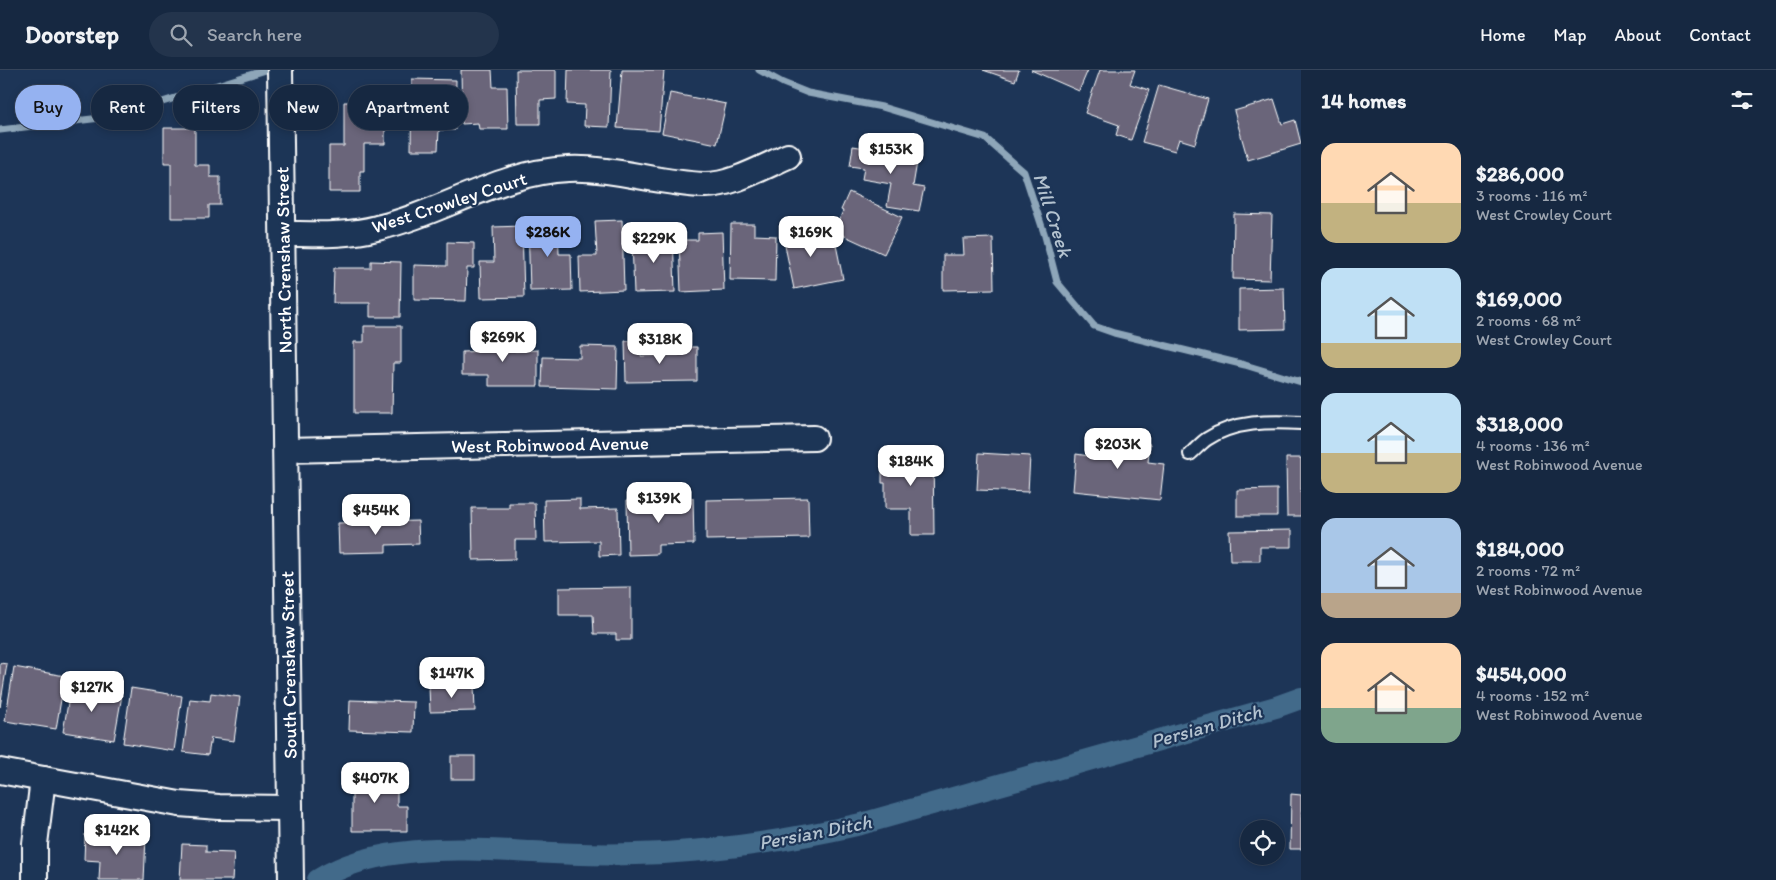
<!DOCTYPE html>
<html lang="en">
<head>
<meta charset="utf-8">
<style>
  body { margin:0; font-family:Itim,sans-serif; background:#23344c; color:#f1f3f6; height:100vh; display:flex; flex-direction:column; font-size:19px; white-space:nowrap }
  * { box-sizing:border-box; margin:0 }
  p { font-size:16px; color:#9ea6b1 }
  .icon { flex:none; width:28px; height:28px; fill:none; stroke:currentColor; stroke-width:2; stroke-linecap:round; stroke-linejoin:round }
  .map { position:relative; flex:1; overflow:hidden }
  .sheet { display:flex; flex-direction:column; background:#162841; width:475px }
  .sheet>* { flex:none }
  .hud { position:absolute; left:15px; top:15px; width:475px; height:45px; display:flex; gap:10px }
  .fabs { position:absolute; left:1240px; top:750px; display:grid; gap:10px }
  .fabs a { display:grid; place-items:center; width:45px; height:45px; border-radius:50%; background:#162841; box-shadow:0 2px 8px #0003,0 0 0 1px #35445a; font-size:25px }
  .price { position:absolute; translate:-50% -42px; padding:0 11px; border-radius:10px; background:#fff; color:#222; font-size:16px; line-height:32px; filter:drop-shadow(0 1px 2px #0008) }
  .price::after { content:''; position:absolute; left:50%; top:30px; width:15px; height:11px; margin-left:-8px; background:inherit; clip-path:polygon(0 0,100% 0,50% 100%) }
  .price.current { background:#95b2f1; color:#111 }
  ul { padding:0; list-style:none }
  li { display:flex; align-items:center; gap:15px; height:125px; padding:0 20px }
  li span { display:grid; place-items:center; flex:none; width:140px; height:100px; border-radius:15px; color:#555 }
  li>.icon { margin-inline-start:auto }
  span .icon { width:60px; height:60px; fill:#fffc; stroke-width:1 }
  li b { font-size:21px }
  h2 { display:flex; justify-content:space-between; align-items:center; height:60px; padding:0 20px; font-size:21px }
  .chip { padding:0 18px; border-radius:22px; background:#162841; box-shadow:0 2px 8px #0003,0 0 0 1px #35445a; font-size:18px; line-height:45px }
  .chip.current { background:#95b2f1; color:#111 }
  header { display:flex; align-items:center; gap:30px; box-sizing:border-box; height:70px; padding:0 25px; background:#162841; border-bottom:1px solid #35445a }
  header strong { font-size:24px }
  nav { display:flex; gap:28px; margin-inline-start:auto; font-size:18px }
  .search { width:350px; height:45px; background:#23344c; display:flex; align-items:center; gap:12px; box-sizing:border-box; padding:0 18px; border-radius:28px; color:#9ea6b1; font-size:19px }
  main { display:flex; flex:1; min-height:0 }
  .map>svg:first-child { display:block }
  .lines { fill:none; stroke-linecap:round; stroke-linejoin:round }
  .stream { stroke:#8ea6b9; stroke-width:7 }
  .canal { stroke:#436a8a; stroke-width:22 }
  .building { fill:#6b657a; stroke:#fff }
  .lane-casing { stroke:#fff; stroke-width:16 }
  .street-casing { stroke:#fff; stroke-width:28 }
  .lane { stroke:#1d3557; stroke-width:12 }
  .street { stroke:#1d3557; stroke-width:24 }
  .labels { text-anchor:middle; stroke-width:4.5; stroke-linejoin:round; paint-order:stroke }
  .street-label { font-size:19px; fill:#fff; stroke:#1d3557 }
  .water-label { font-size:20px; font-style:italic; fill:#b4c3d0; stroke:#1d3557 }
</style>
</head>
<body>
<header>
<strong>Doorstep</strong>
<div class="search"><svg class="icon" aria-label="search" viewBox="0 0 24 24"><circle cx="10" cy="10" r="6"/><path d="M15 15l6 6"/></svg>Search here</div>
<nav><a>Home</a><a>Map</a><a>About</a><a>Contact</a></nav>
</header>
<main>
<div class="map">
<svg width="1301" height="810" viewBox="0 0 1301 810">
  <rect width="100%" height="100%" fill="#1d3557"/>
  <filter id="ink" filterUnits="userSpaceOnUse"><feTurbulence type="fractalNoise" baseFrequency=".02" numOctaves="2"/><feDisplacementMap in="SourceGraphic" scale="10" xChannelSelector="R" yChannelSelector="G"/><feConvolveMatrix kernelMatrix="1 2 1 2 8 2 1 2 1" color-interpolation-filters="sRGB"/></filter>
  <g filter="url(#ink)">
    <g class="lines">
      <g class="stream">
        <path d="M 759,0 L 783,13 L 808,23 L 882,37 L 985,68 L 1024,102 L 1045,166 L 1057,212 L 1094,256 L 1114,263 L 1245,295 L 1301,312"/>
        <path d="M 0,60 L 117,46 L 266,0"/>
      </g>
      <path class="canal" d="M 318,810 C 378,772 465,779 533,782 C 567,784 602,785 636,784 C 713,782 787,771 861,754 L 1276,637 L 1301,628"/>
    </g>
    <g class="building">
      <path d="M 461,0 L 492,0 L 493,17 L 507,17 L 508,59 L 479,59 L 478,53 L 462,54 Z"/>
      <path d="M 516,0 L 556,0 L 556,29 L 540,30 L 540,54 L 517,54 Z"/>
      <path d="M 568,0 L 611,0 L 609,57 L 584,56 L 585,35 L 567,34 Z"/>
      <path d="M 622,0 L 664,0 L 659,61 L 617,58 Z"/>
      <path d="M 983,0 L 1019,0 L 1015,11 Z"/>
      <path d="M 1031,0 L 1088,0 L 1079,21 Z"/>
      <path d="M 1100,0 L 1135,0 L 1130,14 L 1149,20 L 1131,70 L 1116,65 L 1119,55 L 1085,43 Z"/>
      <path d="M 412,9 L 456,10 L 455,60 L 439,60 L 438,80 L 411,80 Z"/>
      <path d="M 1159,15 L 1208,29 L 1195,74 L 1179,69 L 1175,81 L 1142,72 Z"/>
      <path d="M 670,23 L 726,34 L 717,74 L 662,63 Z"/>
      <path d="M 1274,29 L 1282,54 L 1295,50 L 1301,74 L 1248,90 L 1234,41 Z"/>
      <path d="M 344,32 L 364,32 L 364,52 L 385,52 L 385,74 L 364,74 L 364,101 L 360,101 L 360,122 L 329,122 L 329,76 L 344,76 Z"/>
      <path d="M 164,58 L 195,58 L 195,95 L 210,95 L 210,107 L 220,107 L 220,135 L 209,135 L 209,148 L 171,148 L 171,93 L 164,93 Z"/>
      <path d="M 853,76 L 918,86 L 913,116 L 924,118 L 919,141 L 887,136 L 891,114 L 862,109 L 864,98 L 850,96 Z"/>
      <path d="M 849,122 L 902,147 L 884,184 L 834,161 L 843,141 L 841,140 Z"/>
      <path d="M 1234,144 L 1272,145 L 1270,210 L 1233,209 Z"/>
      <path d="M 558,150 L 559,184 L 571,184 L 572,220 L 530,221 L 528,151 Z"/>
      <path d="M 622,150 L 624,220 L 580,222 L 579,186 L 597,186 L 595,151 Z"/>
      <path d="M 731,154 L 754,154 L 754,165 L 776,166 L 775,211 L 730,210 Z"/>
      <path d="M 522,156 L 524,227 L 481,228 L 480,192 L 494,192 L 493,157 Z"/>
      <path d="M 806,156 L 808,170 L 834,165 L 843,209 L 794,219 L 782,161 Z"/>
      <path d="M 722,162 L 724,220 L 681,222 L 679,170 L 698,170 L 698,163 Z"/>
      <path d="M 649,163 L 673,163 L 675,222 L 634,223 L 632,171 L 649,171 Z"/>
      <path d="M 993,168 L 994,219 L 943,220 L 943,185 L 964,185 L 963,169 Z"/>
      <path d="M 447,172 L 474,173 L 474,198 L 467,198 L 466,231 L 414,230 L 414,195 L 447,196 Z"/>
      <path d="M 371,191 L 401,192 L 400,247 L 370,247 L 370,233 L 333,233 L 334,198 L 371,198 Z"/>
      <path d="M 1284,218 L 1285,259 L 1239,260 L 1239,219 Z"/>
      <path d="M 364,256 L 401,256 L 401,293 L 393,293 L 392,343 L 354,343 L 354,272 L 364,272 Z"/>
      <path d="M 515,264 L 515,281 L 538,280 L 538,316 L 489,316 L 489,305 L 462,305 L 462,282 L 484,281 L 484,265 Z"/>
      <path d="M 625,271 L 641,271 L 641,286 L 679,285 L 678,277 L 697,277 L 697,311 L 626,312 Z"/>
      <path d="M 580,276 L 618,277 L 617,319 L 542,317 L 543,287 L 580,288 Z"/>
      <path d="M 1091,367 L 1150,374 L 1148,392 L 1164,394 L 1160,430 L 1073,421 L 1076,384 L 1089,386 Z"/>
      <path d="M 933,379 L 934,465 L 911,465 L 911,439 L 885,439 L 885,413 L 882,413 L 882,383 L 900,383 L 900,380 Z"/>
      <path d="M 979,383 L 1030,386 L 1028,422 L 977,420 Z"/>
      <path d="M 1286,388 L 1301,388 L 1301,446 L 1287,446 Z"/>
      <path d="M 1277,419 L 1277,446 L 1237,446 L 1237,420 Z"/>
      <path d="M 693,428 L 694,474 L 658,475 L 658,484 L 628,485 L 627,430 Z"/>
      <path d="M 808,428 L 809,468 L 706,470 L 706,430 Z"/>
      <path d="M 580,429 L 580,439 L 618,438 L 619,485 L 599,486 L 599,471 L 545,472 L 544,430 Z"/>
      <path d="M 509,433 L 535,433 L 536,470 L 515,470 L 515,489 L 473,490 L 472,438 L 509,438 Z"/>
      <path d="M 418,451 L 419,474 L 386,475 L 386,482 L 339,483 L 338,453 Z"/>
      <path d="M 1292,460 L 1292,477 L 1260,477 L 1260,491 L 1230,491 L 1229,461 Z"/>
      <path d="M 631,517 L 631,570 L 616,570 L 616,564 L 594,564 L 593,545 L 559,545 L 559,518 Z"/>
      <path d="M 0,593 L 7,594 L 0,637 Z"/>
      <path d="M 14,597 L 65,606 L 56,659 L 5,651 Z"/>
      <path d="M 474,615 L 475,641 L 430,642 L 429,616 Z"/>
      <path d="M 71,616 L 122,625 L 114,670 L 63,662 Z"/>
      <path d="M 131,618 L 182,626 L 174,681 L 123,673 Z"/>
      <path d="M 211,623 L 240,627 L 234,671 L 211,668 L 208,685 L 183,682 L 190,629 L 210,631 Z"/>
      <path d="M 350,630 L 414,632 L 413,662 L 349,660 Z"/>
      <rect x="451" y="686" width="24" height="23"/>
      <path d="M 348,697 L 374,697 L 374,717 L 397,717 L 397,736 L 407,736 L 407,761 L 352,761 L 352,714 L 348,714 Z"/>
      <path d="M 1291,724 L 1301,725 L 1301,779 L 1290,779 Z"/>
      <path d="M 85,764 L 146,767 L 144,810 L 99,810 L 100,791 L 84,790 Z"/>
      <path d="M 182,774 L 206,775 L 206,782 L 234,783 L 232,810 L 180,810 Z"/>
    </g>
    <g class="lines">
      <g class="lane-casing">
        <path id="lane" d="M 1190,384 C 1195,380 1201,373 1207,369 C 1234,351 1270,351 1301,353"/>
      </g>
      <g class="street-casing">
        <g id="street">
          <path d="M 280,0 L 291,810"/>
          <path d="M 283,164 C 314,164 347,166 377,158 C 442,143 500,102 568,99 C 613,97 657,113 703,115 C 730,116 763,97 788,86"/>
          <path d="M 286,380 L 814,368"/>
          <path d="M 0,701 L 179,734 L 219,737 L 290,738"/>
          <path d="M 35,810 L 35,774 L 43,709"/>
        </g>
      </g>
      <use href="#lane" class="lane"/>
      <use href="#street" class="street"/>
    </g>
  </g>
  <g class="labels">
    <g class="street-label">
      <text transform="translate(449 132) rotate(-18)" y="7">West Crowley Court</text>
      <text transform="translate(283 190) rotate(-91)" y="7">North Crenshaw Street</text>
      <text transform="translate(550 374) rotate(-1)" y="7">West Robinwood Avenue</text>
      <text transform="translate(288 595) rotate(-91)" y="7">South Crenshaw Street</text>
    </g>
    <g class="water-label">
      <text transform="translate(1053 145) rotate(72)" y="7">Mill Creek</text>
      <text transform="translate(1206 656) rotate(-16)" y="7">Persian Ditch</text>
      <text transform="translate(815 762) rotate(-11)" y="7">Persian Ditch</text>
    </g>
  </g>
</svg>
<div class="fabs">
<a><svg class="icon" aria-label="locate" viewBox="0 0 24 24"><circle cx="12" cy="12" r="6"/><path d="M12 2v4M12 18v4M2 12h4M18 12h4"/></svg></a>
</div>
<b class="price" style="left:891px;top:105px">$153K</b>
<b class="price current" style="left:548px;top:188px">$286K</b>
<b class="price" style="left:811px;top:188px">$169K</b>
<b class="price" style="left:654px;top:194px">$229K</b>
<b class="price" style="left:503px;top:293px">$269K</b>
<b class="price" style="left:660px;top:295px">$318K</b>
<b class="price" style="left:1118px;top:400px">$203K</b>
<b class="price" style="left:911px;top:417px">$184K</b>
<b class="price" style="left:659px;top:454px">$139K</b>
<b class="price" style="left:376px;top:466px">$454K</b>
<b class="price" style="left:452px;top:629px">$147K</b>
<b class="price" style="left:92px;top:643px">$127K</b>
<b class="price" style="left:375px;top:734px">$407K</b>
<b class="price" style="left:117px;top:786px">$142K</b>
<div class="hud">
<a class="chip current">Buy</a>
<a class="chip">Rent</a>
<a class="chip">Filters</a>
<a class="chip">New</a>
<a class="chip">Apartment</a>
</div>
</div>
<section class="sheet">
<h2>14 homes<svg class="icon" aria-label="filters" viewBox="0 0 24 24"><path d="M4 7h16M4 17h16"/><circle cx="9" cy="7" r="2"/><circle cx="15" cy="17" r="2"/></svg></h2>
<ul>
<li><span style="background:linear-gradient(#ffd9b3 60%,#c2b280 0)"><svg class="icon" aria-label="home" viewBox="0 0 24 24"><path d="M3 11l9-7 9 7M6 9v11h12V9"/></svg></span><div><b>$286,000</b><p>3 rooms · 116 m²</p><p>West Crowley Court</p></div></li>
<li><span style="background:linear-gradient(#bfe0f5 75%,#c2b280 0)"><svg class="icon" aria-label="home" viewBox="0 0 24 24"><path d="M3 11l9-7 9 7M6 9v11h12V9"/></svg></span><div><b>$169,000</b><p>2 rooms · 68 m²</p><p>West Crowley Court</p></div></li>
<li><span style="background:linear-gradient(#bfe0f5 60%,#c2b280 0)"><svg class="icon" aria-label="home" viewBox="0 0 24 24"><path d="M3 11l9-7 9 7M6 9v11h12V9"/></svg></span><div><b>$318,000</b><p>4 rooms · 136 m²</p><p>West Robinwood Avenue</p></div></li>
<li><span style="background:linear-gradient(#a9c7e8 75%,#b9a48a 0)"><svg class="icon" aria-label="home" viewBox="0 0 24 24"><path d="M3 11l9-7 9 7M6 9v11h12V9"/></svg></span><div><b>$184,000</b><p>2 rooms · 72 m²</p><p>West Robinwood Avenue</p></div></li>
<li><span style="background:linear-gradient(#ffd9b3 65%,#7fa58c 0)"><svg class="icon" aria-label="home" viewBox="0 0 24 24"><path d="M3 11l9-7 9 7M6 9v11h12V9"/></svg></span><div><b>$454,000</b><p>4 rooms · 152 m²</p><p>West Robinwood Avenue</p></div></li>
</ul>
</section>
</main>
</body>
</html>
